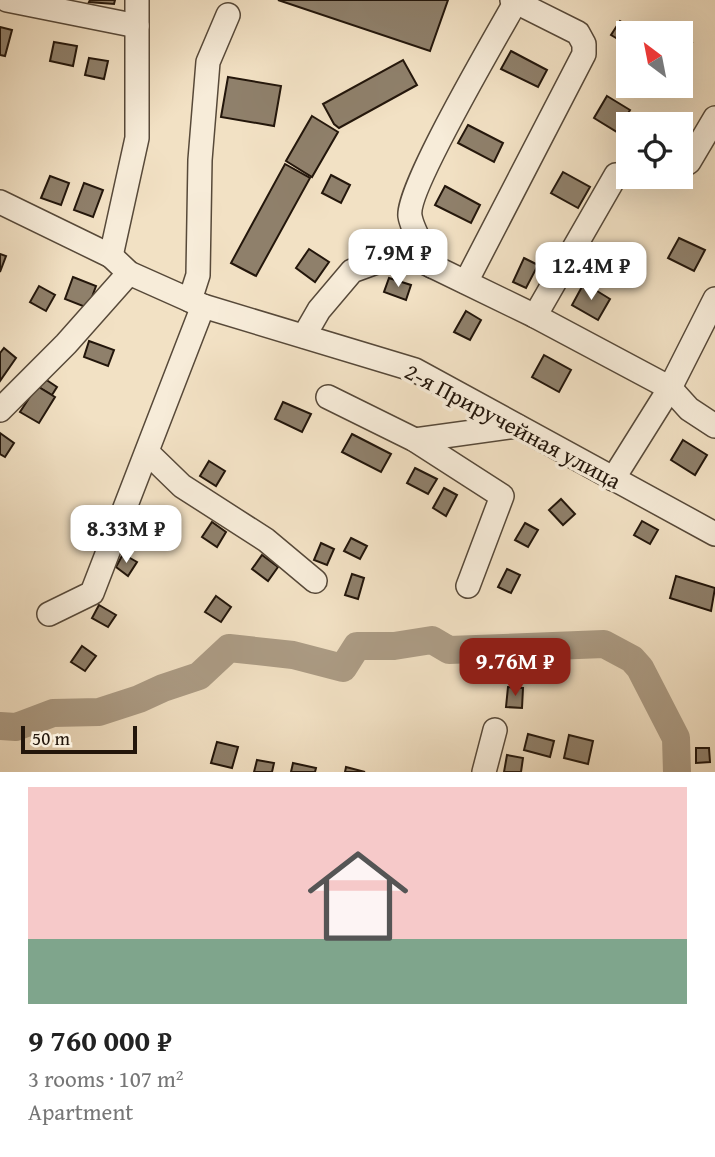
<!DOCTYPE html>
<html lang="en">
<head>
<meta charset="utf-8">
<style>
  body { margin:0; font-family:"Gentium Book Plus",serif; background:#f2f2f2; color:#222; height:100vh; display:flex; flex-direction:column; font-size:26px; white-space:nowrap }
  * { box-sizing:border-box; margin:0 }
  p { font-size:23px; color:#767676 }
  .icon { flex:none; width:38px; height:38px; fill:none; stroke:currentColor; stroke-width:2; stroke-linecap:round; stroke-linejoin:round }
  .map { position:relative; height:772px; overflow:hidden }
  .drawer { display:flex; flex-direction:column; background:#fff; flex:1 }
  .drawer>* { flex:none }
  .needle { width:46px; rotate:328deg }
  .buttons { position:absolute; left:616px; top:21px; display:grid; gap:14px }
  .buttons a { display:grid; place-items:center; width:77px; height:77px; border-radius:0px; background:#fff; box-shadow:0 7px 28px #0002; font-size:35px }
  .scale { position:absolute; left:21px; bottom:18px; width:116px; box-sizing:border-box; padding-left:7px; border:4px solid #23160b; border-top:0; font-size:19px; line-height:24px; white-space:nowrap; color:#23160b; -webkit-text-stroke:5px #f7ecd9; paint-order:stroke }
  .price { position:absolute; translate:-50% -60px; padding:0 16px; border-radius:14px; background:#fff; color:#222; font-size:23px; line-height:46px; filter:drop-shadow(0 2px 4px #0008) }
  .price::after { content:''; position:absolute; left:50%; top:42px; width:21px; height:16px; margin-left:-10px; background:inherit; clip-path:polygon(0 0,100% 0,50% 100%) }
  .price.active { background:#8f2418; color:#fff }
  ul { padding:0; list-style:none }
  li { display:grid; align-content:center; gap:14px; height:371px; padding:0 28px }
  li span { display:grid; place-items:center; height:217px; border-radius:0px; color:#555 }
  li>.icon { margin-inline-start:auto }
  span .icon { width:126px; height:126px; fill:#fffc; stroke-width:1 }
  li b { font-size:30px }
  .map>svg:first-child { display:block }
  .lines { fill:none; stroke-linecap:round; stroke-linejoin:round }
  .river { stroke:#ac9c85; stroke-width:28 }
  .building { fill:#8f806b; stroke:#23160b; stroke-width:2 }
  .minor-casing { stroke:#574939; stroke-width:26 }
  .minor { stroke:#f7ecd9; stroke-width:23 }
  .labels { text-anchor:middle; stroke-width:7; stroke-linejoin:round; paint-order:stroke }
  .street-label { font-size:23px; fill:#23160b; stroke:#f7ecd9 }
</style>
</head>
<body>
<div class="map">
<svg width="715" height="772" viewBox="0 0 715 772">
  <rect width="100%" height="100%" fill="#f2e1c4"/>
  <filter id="stains"><feTurbulence type="fractalNoise" baseFrequency=".00286" numOctaves="4"/><feColorMatrix values="0 0 0 0 .2 0 0 0 0 .09 0 0 0 0 .02 0 0 0 .5 -.17"/></filter>
  <radialGradient id="worn" r=".72"><stop offset=".6" stop-color="#630" stop-opacity="0"/><stop offset="1" stop-color="#630" stop-opacity=".3"/></radialGradient>
  <g class="lines">
    <path class="river" d="M 0,726 L 16,727 L 53,713 L 99,712 L 139,699 L 163,688 L 199,676 L 229,648 L 293,655 L 343,668 L 357,646 L 394,646 L 432,640 L 449,650 L 604,644 L 632,659 L 640,668 L 676,738 L 677,772"/>
  </g>
  <g class="building">
    <path d="M 90,0 L 115,0 L 114,4 L 89,2 Z"/>
    <path d="M 278,0 L 448,0 L 430,51 Z"/>
    <path d="M 620,21 L 638,32 L 628,33 L 628,45 L 611,35 Z"/>
    <path d="M 0,27 L 12,30 L 5,56 L 0,55 Z"/>
    <path d="M 681,37 L 692,43 L 684,57 L 681,55 Z"/>
    <path d="M 54,42 L 77,46 L 73,66 L 50,61 Z"/>
    <path d="M 511,51 L 547,70 L 538,87 L 501,69 Z"/>
    <path d="M 89,58 L 108,61 L 104,79 L 85,75 Z"/>
    <path d="M 403,60 L 417,85 L 339,128 L 334,124 L 323,104 Z"/>
    <path d="M 228,77 L 281,86 L 274,126 L 221,117 Z"/>
    <path d="M 607,96 L 630,110 L 617,132 L 594,118 Z"/>
    <path d="M 312,116 L 338,132 L 312,177 L 286,161 Z"/>
    <path d="M 468,125 L 503,143 L 494,162 L 458,143 Z"/>
    <path d="M 681,129 L 692,135 L 681,156 Z"/>
    <path d="M 285,164 L 310,178 L 256,276 L 231,263 Z"/>
    <path d="M 563,172 L 590,187 L 578,208 L 551,193 Z"/>
    <path d="M 331,175 L 350,185 L 341,203 L 322,193 Z"/>
    <path d="M 50,176 L 69,183 L 61,205 L 41,198 Z"/>
    <path d="M 84,183 L 103,190 L 93,217 L 74,210 Z"/>
    <path d="M 445,186 L 480,205 L 471,223 L 435,205 Z"/>
    <path d="M 679,238 L 705,250 L 694,271 L 668,258 Z"/>
    <path d="M 309,249 L 329,262 L 315,282 L 296,268 Z"/>
    <path d="M 0,254 L 6,256 L 0,272 Z"/>
    <path d="M 524,258 L 538,265 L 526,288 L 513,282 Z"/>
    <path d="M 73,277 L 96,286 L 88,308 L 65,299 Z"/>
    <path d="M 389,278 L 411,285 L 406,300 L 384,292 Z"/>
    <path d="M 584,283 L 610,299 L 598,320 L 572,305 Z"/>
    <path d="M 39,286 L 55,295 L 46,311 L 30,302 Z"/>
    <path d="M 466,311 L 481,320 L 470,340 L 454,332 Z"/>
    <path d="M 89,341 L 114,350 L 108,366 L 84,357 Z"/>
    <path d="M 4,348 L 16,358 L 0,381 L 0,353 Z"/>
    <path d="M 544,355 L 571,370 L 559,392 L 532,377 Z"/>
    <path d="M 42,377 L 57,387 L 52,395 L 37,386 Z"/>
    <path d="M 37,386 L 55,397 L 39,423 L 20,412 Z"/>
    <path d="M 283,402 L 311,414 L 302,432 L 275,419 Z"/>
    <path d="M 0,433 L 14,443 L 5,457 L 0,454 Z"/>
    <path d="M 352,434 L 391,454 L 381,472 L 342,452 Z"/>
    <path d="M 683,440 L 707,455 L 695,475 L 671,460 Z"/>
    <path d="M 209,461 L 225,471 L 216,486 L 200,476 Z"/>
    <path d="M 415,468 L 437,479 L 428,494 L 407,483 Z"/>
    <path d="M 444,488 L 457,495 L 446,516 L 433,508 Z"/>
    <path d="M 561,499 L 575,514 L 563,525 L 549,510 Z"/>
    <path d="M 642,521 L 658,530 L 650,544 L 634,535 Z"/>
    <path d="M 212,522 L 226,532 L 217,547 L 202,537 Z"/>
    <path d="M 525,523 L 538,530 L 528,547 L 515,540 Z"/>
    <path d="M 351,538 L 367,546 L 360,559 L 344,551 Z"/>
    <path d="M 321,543 L 334,549 L 327,565 L 314,560 Z"/>
    <path d="M 123,554 L 137,562 L 128,576 L 116,567 Z"/>
    <path d="M 262,555 L 278,567 L 268,581 L 252,569 Z"/>
    <path d="M 507,569 L 520,575 L 511,593 L 498,587 Z"/>
    <path d="M 352,574 L 364,578 L 358,599 L 345,595 Z"/>
    <path d="M 676,576 L 715,588 L 711,611 L 670,598 Z"/>
    <path d="M 216,596 L 231,607 L 221,622 L 205,612 Z"/>
    <path d="M 99,605 L 116,615 L 108,627 L 92,618 Z"/>
    <path d="M 82,646 L 96,656 L 85,671 L 71,662 Z"/>
    <path d="M 508,687 L 523,688 L 522,708 L 506,707 Z"/>
    <path d="M 528,734 L 554,741 L 550,757 L 524,750 Z"/>
    <path d="M 569,735 L 593,741 L 588,764 L 564,758 Z"/>
    <path d="M 217,742 L 238,747 L 232,768 L 211,763 Z"/>
    <path d="M 696,748 L 709,748 L 710,762 L 696,763 Z"/>
    <path d="M 507,755 L 523,758 L 521,772 L 504,772 Z"/>
    <path d="M 257,760 L 274,763 L 272,772 L 254,772 Z"/>
    <path d="M 293,763 L 316,768 L 315,772 L 291,772 Z"/>
    <path d="M 346,767 L 365,772 L 345,772 Z"/>
  </g>
  <g class="lines">
    <g class="minor-casing">
      <g id="minor">
        <path d="M 7,0 L 137,26"/>
        <path d="M 681,167 L 689,162 L 715,118"/>
        <path d="M 0,202 L 111,256 L 129,273 L 203,306 L 415,370 L 715,534"/>
        <path d="M 111,256 L 137,138 L 137,0"/>
        <path d="M 432,266 L 535,316 L 670,388 L 689,409 L 715,426"/>
        <path d="M 466,282 L 584,54 L 584,44 L 578,33 L 512,0"/>
        <path d="M 190,300 L 198,275 L 200,160 L 208,62 L 228,15"/>
        <path d="M 535,316 L 616,175 L 628,174"/>
        <path d="M 304,336 L 319,310 L 352,271 L 404,252 L 432,266 C 426,252 412,230 410,216 C 406,190 497,35 515,3"/>
        <path d="M 328,397 L 415,440 L 502,496 L 468,586"/>
        <path d="M 0,410 L 66,344 L 129,273"/>
        <path d="M 415,440 L 517,426"/>
        <path d="M 148,453 L 182,486 L 266,540 L 315,581"/>
        <path d="M 613,479 L 670,388 L 715,299"/>
        <path d="M 49,614 L 92,593 L 203,306"/>
        <path d="M 484,772 L 495,730"/>
      </g>
    </g>
    <use href="#minor" class="minor"/>
  </g>
  <g class="labels">
    <g class="street-label">
      <text transform="translate(513 426) rotate(28)" y="8">2-я Приручейная улица</text>
    </g>
  </g>
  <rect width="100%" height="100%" filter="url(#stains)"/>
  <rect width="100%" height="100%" fill="url(#worn)"/>
</svg>
<div class="buttons">
<a><svg class="needle" viewBox="-14 -14 28 28"><path d="M0-13l5 13h-10z" fill="#e53935"/><path d="M0 13l5-13h-10z" fill="#767676"/></svg></a>
<a><svg class="icon" aria-label="locate" viewBox="0 0 24 24"><circle cx="12" cy="12" r="6"/><path d="M12 2v4M12 18v4M2 12h4M18 12h4"/></svg></a>
</div>
<div class="scale">50 m</div>
<b class="price" style="left:398px;top:289px">7.9M ₽</b>
<b class="price" style="left:591px;top:302px">12.4M ₽</b>
<b class="price" style="left:126px;top:565px">8.33M ₽</b>
<b class="price active" style="left:515px;top:698px">9.76M ₽</b>
</div>
<section class="drawer">
<ul>
<li><span style="background:linear-gradient(#f6c9c9 70%,#7fa58c 0)"><svg class="icon" aria-label="home" viewBox="0 0 24 24"><path d="M3 11l9-7 9 7M6 9v11h12V9"/></svg></span><div><b>9 760 000 ₽</b><p>3 rooms · 107 m²</p><p>Apartment</p></div></li>
</ul>
</section>
</body>
</html>
